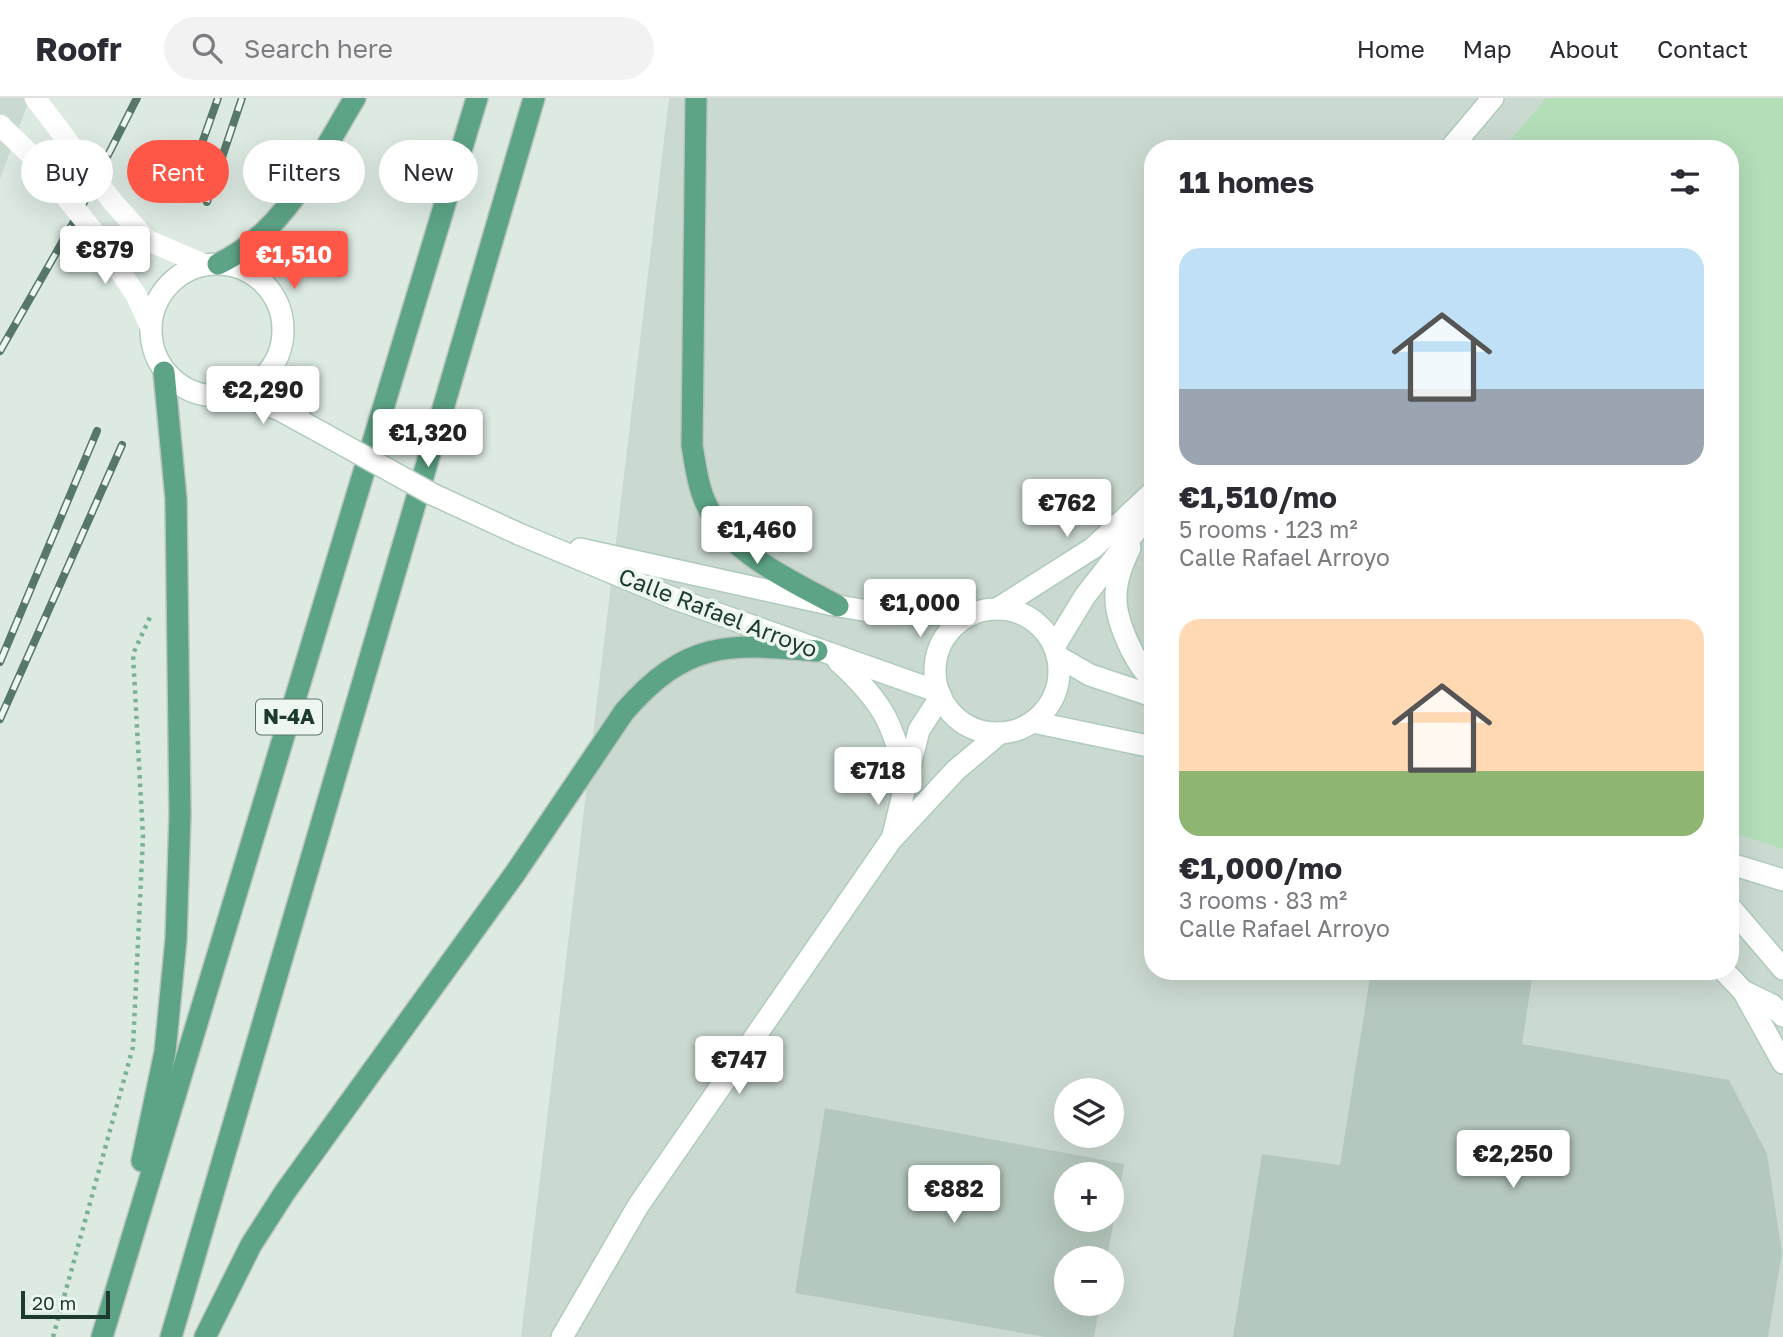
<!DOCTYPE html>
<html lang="en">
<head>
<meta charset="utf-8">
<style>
  body { margin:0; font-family:"Golos Text",sans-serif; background:#f2f2f3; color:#2b2b33; height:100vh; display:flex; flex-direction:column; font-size:26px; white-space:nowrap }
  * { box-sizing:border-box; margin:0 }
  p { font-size:23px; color:#7c7c81 }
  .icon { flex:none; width:38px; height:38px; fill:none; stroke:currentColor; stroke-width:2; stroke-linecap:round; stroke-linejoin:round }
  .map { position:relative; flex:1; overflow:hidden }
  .side { position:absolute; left:1144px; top:42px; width:595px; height:840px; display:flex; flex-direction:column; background:#fff; border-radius:28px; box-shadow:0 7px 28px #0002 }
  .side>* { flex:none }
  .hud { position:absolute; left:21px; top:42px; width:665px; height:63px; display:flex; gap:14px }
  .buttons { position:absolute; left:1054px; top:980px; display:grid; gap:14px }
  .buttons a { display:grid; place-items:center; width:70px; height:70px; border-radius:50%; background:#fff; box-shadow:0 7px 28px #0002; font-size:35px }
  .scale { position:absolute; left:21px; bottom:18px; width:89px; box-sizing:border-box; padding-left:7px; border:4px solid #1d3a2e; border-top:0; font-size:19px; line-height:24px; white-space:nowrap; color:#1d3a2e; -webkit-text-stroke:5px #edf7f0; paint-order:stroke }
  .price { position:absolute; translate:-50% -60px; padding:0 16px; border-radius:7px; background:#fff; color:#222; font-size:23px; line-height:46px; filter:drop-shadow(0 2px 4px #0008) }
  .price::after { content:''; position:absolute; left:50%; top:42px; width:21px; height:16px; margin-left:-10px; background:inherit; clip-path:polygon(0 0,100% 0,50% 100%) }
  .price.on { background:#fe5747; color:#fff }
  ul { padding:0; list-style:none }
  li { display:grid; align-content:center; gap:14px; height:371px; padding:0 35px }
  li span { display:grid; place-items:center; height:217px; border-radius:21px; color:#555 }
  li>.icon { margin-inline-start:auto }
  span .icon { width:126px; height:126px; fill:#fffc; stroke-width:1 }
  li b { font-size:30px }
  h2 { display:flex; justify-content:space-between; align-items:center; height:84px; padding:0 35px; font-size:30px }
  .chip { padding:0 24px; border-radius:32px; background:#fff; box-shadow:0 7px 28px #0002; font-size:24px; line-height:63px }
  .chip.on { background:#fe5747; color:#fff }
  header { display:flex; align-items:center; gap:42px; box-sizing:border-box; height:98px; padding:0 35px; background:#fff; border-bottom:2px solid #e1e1e2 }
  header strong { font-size:33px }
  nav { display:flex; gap:38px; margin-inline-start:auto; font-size:24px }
  .search { width:490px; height:63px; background:#f2f2f3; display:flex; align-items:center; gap:18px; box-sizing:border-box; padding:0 24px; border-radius:38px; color:#7c7c81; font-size:26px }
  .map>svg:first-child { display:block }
  .built { fill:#cbdad1; fill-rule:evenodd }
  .green { fill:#b3deb8 }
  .building { fill:#b5c8bd; fill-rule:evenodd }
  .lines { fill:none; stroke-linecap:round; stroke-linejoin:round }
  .secondary-casing { stroke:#afcbbc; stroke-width:24 }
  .primary-casing { stroke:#bbc4c0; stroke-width:24 }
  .path { stroke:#7ab197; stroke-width:4.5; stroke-dasharray:3.5 5; stroke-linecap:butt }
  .street { stroke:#fff; stroke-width:21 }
  .secondary { stroke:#fff; stroke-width:21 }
  .primary { stroke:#5da486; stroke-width:21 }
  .rail-casing { stroke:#577769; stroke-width:8 }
  .rail { stroke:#edf7f0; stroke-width:5; stroke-dasharray:16; stroke-linecap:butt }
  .secondary-bridge-casing { stroke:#afcbbc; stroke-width:24; stroke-linecap:butt }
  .street-bridge { stroke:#fff; stroke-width:21 }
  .secondary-bridge { stroke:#fff; stroke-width:21 }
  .labels { text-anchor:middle; stroke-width:7; stroke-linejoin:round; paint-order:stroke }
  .shield { fill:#edf7f0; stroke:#5b7368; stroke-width:2 }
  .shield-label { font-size:21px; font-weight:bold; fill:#1d3a2e }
  .street-label { font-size:23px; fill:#1d3a2e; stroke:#edf7f0 }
</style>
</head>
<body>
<header>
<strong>Roofr</strong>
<div class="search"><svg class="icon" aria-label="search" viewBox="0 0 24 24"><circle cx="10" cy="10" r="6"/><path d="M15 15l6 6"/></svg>Search here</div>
<nav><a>Home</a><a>Map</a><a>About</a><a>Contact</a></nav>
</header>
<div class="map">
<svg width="1783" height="1239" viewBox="0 0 1783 1239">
  <rect width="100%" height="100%" fill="#dceae2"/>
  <g class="built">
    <path d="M 0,0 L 30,0 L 0,81 Z"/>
    <path d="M 669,0 L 1783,0 L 1783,1239 L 521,1239 ZM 1153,51 L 1731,51 L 1731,873 L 1153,873 ZM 1066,992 L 1111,992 L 1111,1038 L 1066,1038 ZM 1066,1076 L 1111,1076 L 1111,1122 L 1066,1122 ZM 1066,1160 L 1111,1160 L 1111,1206 L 1066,1206 Z"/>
  </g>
  <path class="green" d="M 1546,0 L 1783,0 L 1783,751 L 1731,734 L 1731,51 L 1503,51 Z"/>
  <g class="building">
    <path d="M 1371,873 L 1533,873 L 1522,946 L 1729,982 L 1767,1056 L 1782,1155 L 1768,1239 L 1233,1239 L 1262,1056 L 1340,1067 Z"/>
    <path d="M 825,1010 L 1124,1066 L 1107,1160 L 1066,1160 L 1066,1206 L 1100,1206 L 1094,1239 L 1045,1239 L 795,1195 ZM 1066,1076 L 1111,1076 L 1111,1122 L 1066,1122 Z"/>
  </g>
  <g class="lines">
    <g class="secondary-casing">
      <g id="secondary">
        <path d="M 1450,51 L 1493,0"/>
        <circle cx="217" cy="232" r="66"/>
        <path d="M 271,271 L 278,290 L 300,320"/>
        <path d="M 237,296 L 280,312 L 322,335"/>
        <path d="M 519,436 L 673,500 L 939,594"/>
        <path d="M 1130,450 C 1123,464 1116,481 1116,498 C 1115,522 1135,567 1153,582"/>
        <path d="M 580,451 L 838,508 L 881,515 L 971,517"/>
        <path d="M 997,511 L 1093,450 L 1153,394"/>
        <circle cx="997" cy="573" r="62"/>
        <path d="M 1054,549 L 1085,498 L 1153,411"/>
        <path d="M 1057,558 L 1090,577 L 1153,598"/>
        <path d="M 838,563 C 883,604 896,628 906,688"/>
        <path d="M 1033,624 L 1153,649"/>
        <path d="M 893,737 L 919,632 L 941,598"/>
        <path d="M 1731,766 L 1783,782"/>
        <path d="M 1731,810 L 1783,871"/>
        <path d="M 1724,873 L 1743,893 L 1783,965"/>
        <path d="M 1743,893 L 1772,907 L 1783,918"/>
        <path d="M 562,1239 L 638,1108 L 891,742 L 956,672 L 1000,635"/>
      </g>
    </g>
    <g class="primary-casing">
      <g id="primary">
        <path d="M 696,0 L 692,347 C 695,365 697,384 704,401 C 726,455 791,482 838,508"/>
        <path d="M 218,166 C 286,134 317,62 355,0"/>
        <path d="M 142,1063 L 165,954 L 176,841 L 180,717 L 176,401 L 164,274"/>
        <path d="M 102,1239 L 477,0"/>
        <path d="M 171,1239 L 534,0"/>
        <path d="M 205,1239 L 251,1147 L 285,1094 L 516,774 L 624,614 C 687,542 728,545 817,553"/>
      </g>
    </g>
    <path class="path" d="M 53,1239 L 133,949 L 143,739 L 133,556 L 151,517"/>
    <g class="street">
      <path d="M 35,0 L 60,33"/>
      <path d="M 0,27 L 38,64"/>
      <path d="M 112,103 L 147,142 L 205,167"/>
      <path d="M 93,133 L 136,197 L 150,228"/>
    </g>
    <use href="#secondary" class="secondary"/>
    <use href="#primary" class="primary"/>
    <g class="rail-casing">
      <g id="rail">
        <path d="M 184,96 L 218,0"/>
        <path d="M 207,104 L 242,0"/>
        <path d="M 0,253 L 76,120 L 137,0"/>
        <path d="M 0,564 L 97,333"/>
        <path d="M 0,621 L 122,347"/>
      </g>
    </g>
    <use href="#rail" class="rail"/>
    <g class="secondary-bridge-casing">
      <path id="secondary-bridge" d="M 322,335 L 432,396 L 519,436"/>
    </g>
    <g class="street-bridge">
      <path d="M 60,33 L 112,103"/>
      <path d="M 38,64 L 93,133"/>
    </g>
    <use href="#secondary-bridge" class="secondary-bridge"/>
  </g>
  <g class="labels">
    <rect class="shield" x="256" y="601.5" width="66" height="35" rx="5"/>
    <g class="shield-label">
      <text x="289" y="626">N-4A</text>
    </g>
    <g class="street-label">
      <text transform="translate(718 515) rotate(21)" y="8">Calle Rafael Arroyo</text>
    </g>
  </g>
</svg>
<div class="buttons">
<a><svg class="icon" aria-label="layers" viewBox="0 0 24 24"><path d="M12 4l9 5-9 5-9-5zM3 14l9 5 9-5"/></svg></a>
<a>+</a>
<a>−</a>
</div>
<div class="scale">20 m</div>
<b class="price" style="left:105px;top:188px">€879</b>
<b class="price on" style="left:294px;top:193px">€1,510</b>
<b class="price" style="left:263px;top:328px">€2,290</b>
<b class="price" style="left:428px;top:371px">€1,320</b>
<b class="price" style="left:1067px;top:441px">€762</b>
<b class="price" style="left:757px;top:468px">€1,460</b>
<b class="price" style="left:920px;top:541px">€1,000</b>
<b class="price" style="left:878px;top:709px">€718</b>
<b class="price" style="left:739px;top:998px">€747</b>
<b class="price" style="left:1513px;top:1092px">€2,250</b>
<b class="price" style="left:954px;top:1127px">€882</b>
<div class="hud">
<a class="chip">Buy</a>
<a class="chip on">Rent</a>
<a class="chip">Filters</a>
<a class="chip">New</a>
</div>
<section class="side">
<h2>11 homes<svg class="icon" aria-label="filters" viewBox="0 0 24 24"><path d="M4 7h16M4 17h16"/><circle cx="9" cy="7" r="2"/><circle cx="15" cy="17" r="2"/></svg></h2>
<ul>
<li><span style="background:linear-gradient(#bfe0f5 65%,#9aa5b1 0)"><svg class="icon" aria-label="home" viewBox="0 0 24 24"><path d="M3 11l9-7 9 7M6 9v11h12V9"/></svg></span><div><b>€1,510/mo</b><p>5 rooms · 123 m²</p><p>Calle Rafael Arroyo</p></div></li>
<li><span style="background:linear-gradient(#ffd9b3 70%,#8fb573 0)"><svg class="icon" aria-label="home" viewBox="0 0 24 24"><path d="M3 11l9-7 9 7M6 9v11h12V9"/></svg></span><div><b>€1,000/mo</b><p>3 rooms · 83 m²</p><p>Calle Rafael Arroyo</p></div></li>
</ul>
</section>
</div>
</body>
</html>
